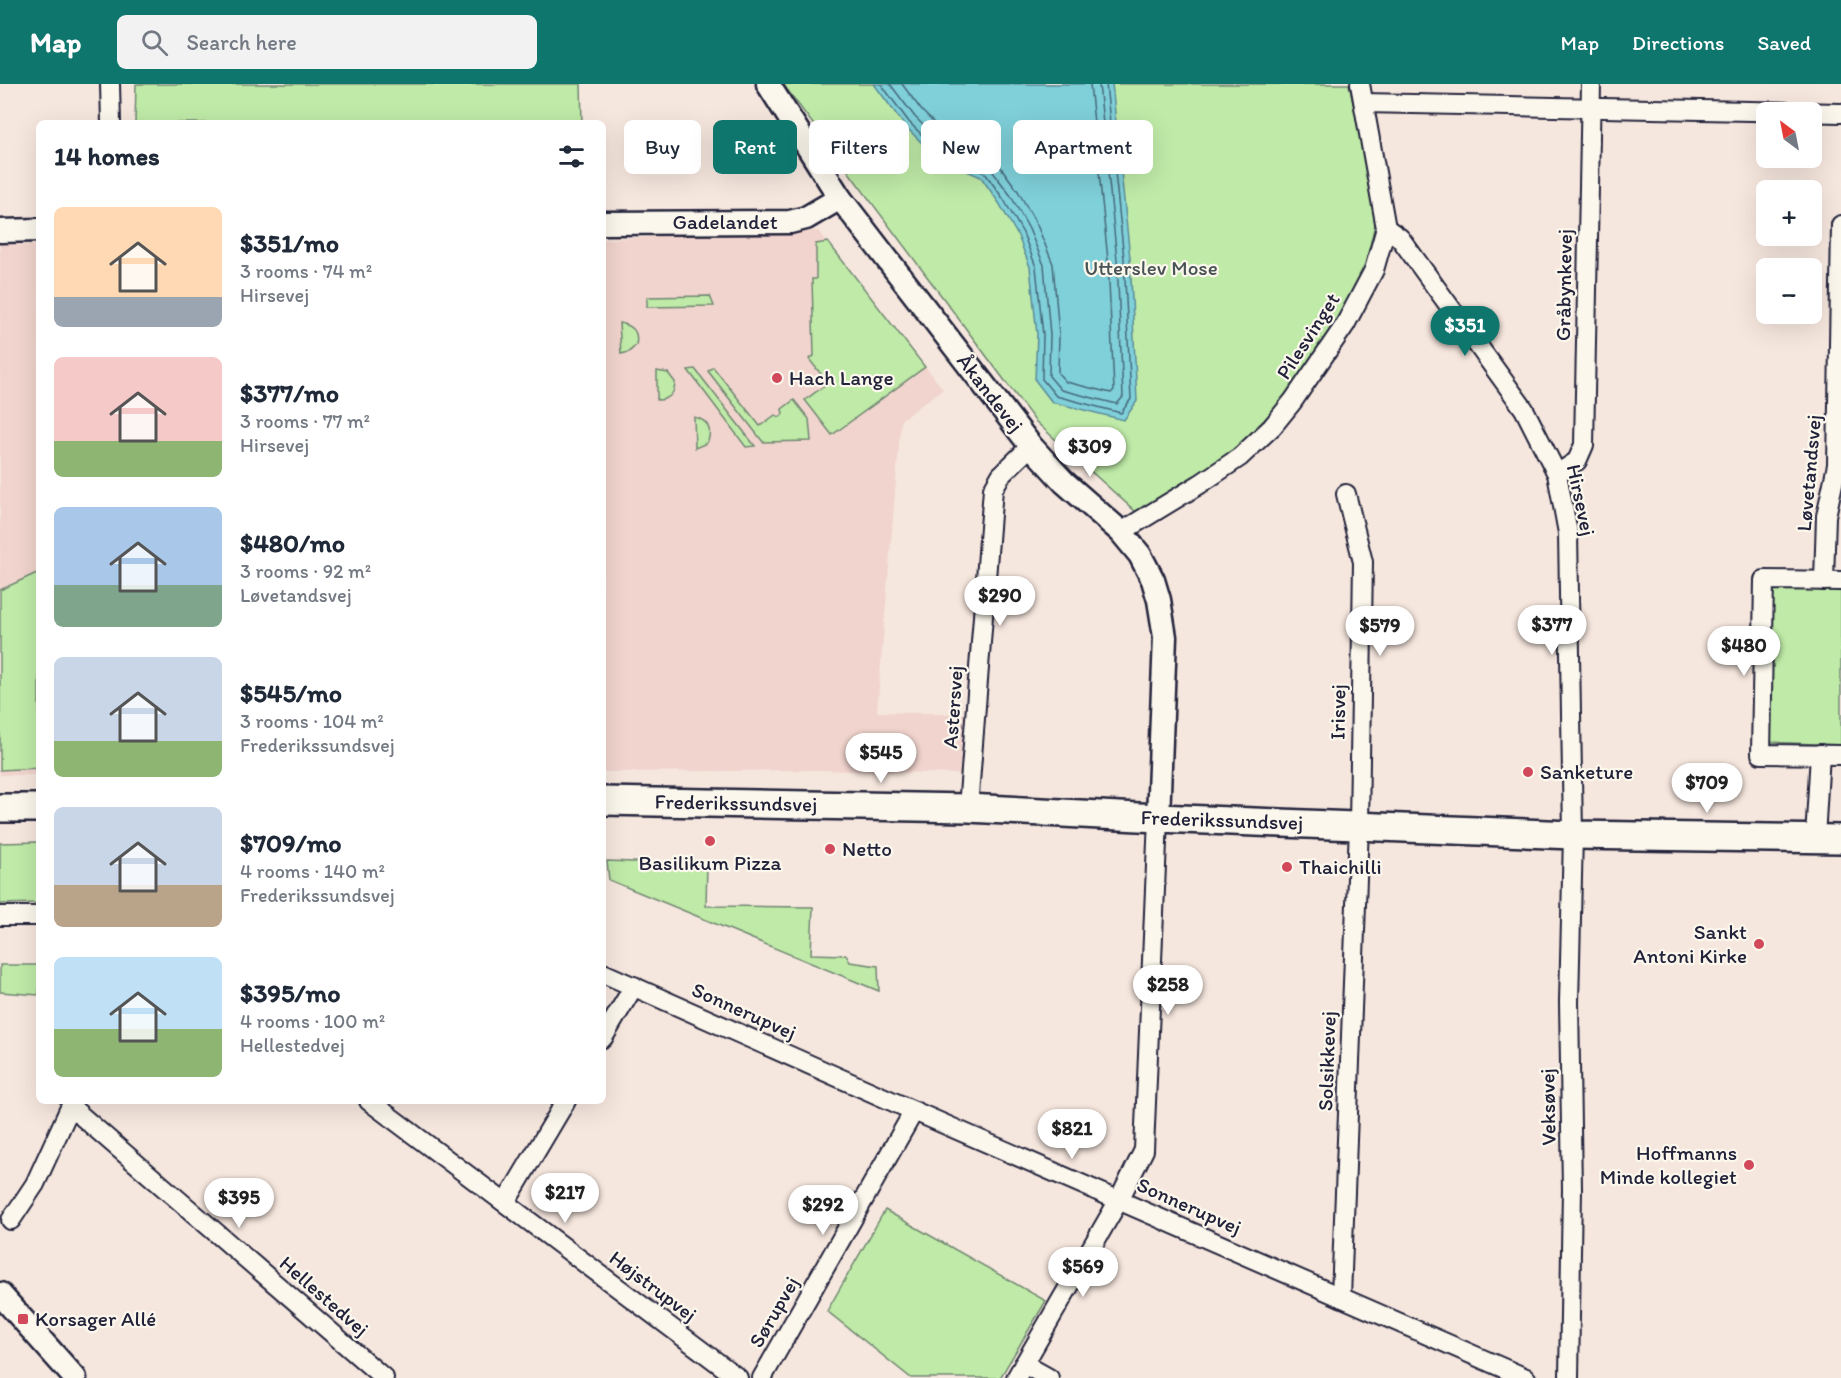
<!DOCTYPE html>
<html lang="en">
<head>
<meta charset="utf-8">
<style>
  body { margin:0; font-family:Itim,sans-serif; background:#f2f2f3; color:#1f2937; height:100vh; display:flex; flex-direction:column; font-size:22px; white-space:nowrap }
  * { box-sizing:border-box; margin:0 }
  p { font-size:20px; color:#747a83 }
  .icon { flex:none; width:33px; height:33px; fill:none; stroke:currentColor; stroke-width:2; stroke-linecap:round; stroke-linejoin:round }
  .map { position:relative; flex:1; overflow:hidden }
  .panel { position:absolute; left:36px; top:36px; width:570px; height:984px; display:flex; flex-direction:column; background:#fff; border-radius:9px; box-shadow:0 6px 24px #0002 }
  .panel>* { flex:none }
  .banner { position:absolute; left:624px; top:36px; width:570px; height:54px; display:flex; gap:12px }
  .needle { width:39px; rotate:328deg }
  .fabs { position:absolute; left:1756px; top:18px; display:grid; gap:12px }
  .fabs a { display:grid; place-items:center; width:66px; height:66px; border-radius:9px; background:#fff; box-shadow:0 6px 24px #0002; font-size:30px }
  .price { position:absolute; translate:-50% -51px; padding:0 14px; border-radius:21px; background:#fff; color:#222; font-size:20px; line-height:39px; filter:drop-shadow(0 2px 3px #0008) }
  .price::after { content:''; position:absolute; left:50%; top:36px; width:18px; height:14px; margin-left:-9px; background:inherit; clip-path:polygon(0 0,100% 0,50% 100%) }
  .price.selected { background:#0f766e; color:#fff }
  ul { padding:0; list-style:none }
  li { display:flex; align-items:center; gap:18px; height:150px; padding:0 18px }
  li span { display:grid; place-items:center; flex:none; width:168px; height:120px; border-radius:9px; color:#555 }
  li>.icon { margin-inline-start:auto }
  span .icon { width:72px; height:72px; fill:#fffc; stroke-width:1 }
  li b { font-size:26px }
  h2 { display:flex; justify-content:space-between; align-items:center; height:72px; padding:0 18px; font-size:26px }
  .pill { padding:0 21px; border-radius:9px; background:#fff; box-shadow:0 6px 24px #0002; font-size:21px; line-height:54px }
  .pill.selected { background:#0f766e; color:#fff }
  header { display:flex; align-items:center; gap:36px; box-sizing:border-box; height:84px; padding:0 30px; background:#0f766e; color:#fff }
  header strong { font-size:28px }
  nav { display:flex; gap:33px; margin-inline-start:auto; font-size:21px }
  .search { width:420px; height:54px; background:#f2f2f3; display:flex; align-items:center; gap:15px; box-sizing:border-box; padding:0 21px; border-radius:9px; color:#747a83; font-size:22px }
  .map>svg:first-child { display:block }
  .built { fill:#f0d4cd }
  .green { fill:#bfeaa7; stroke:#708671; stroke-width:1.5 }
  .water { fill:#7fd0d9; stroke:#5a8a9a; stroke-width:1.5 }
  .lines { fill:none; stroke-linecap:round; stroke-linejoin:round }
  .shore { stroke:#47687a; stroke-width:1.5 }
  .minor-casing { stroke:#22223b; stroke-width:22 }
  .tertiary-casing { stroke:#22223b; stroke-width:27 }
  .secondary-casing { stroke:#22223b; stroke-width:32 }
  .minor { stroke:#fbf7ec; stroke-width:18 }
  .tertiary { stroke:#fbf7ec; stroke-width:22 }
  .secondary { stroke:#fbf7ec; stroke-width:27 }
  .poi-dot { fill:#d1495b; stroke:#fbf7ec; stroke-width:2 }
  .labels { text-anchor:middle; stroke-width:4.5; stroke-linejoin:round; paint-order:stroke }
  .street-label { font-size:21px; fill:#22223b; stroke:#fbf7ec }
  .park-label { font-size:21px; fill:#495456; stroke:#fbf7ec }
  .poi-label { font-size:21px; fill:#22223b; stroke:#fbf7ec; text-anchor:start }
</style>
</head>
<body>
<header>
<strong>Map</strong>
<div class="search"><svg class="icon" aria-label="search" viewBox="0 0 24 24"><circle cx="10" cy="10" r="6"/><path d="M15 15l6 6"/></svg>Search here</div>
<nav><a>Map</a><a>Directions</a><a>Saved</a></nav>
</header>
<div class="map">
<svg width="1841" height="1294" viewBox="0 0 1841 1294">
  <rect width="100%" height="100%" fill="#f6e7de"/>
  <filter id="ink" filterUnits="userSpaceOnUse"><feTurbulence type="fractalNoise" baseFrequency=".0167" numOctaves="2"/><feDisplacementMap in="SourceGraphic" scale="12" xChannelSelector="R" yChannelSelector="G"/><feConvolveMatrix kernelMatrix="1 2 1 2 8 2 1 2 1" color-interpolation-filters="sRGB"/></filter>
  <g filter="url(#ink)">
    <g class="built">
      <path d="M 819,147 L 943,305 L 901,336 L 877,628 L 964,630 L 960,690 L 816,686 L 603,688 L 603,155 Z"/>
      <path d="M 0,160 L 39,161 L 39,691 L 0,691 Z"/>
    </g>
    <g class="green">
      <path d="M 136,0 L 581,0 L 582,39 L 135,39 Z"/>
      <path d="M 783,0 L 1349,0 L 1377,131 L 1364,189 L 1293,306 L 1233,368 L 1136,428 L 1035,337 Z"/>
      <path d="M 828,158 L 925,283 L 832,351 L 805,316 L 828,299 L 809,275 L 814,272 L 812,195 L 816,195 L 816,160 Z"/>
      <path d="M 710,212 L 714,222 L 647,223 L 647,213 Z"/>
      <path d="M 619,239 C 633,241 639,248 636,261 L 629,268 L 621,270 Z"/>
      <path d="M 713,283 L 760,342 L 775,331 L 780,333 L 783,330 L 782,325 L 794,316 L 809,335 L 811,357 L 763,358 L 708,287 Z"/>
      <path d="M 695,285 L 755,362 L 746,363 L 688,286 Z"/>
      <path d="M 657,287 L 668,289 L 675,298 C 675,309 669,316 657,316 Z"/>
      <path d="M 694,333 C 708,336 713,346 707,359 L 695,364 Z"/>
      <path d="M 39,488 L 39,684 L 0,686 L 0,506 Z"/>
      <path d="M 1770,503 L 1841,505 L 1841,661 L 1766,658 Z"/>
      <path d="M 39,758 L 39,819 L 0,820 L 0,759 Z"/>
      <path d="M 607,777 L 707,781 L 706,822 L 813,823 L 811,870 L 846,871 L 850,878 L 878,882 L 879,907 L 609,796 Z"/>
      <path d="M 0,881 L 39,881 L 39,911 L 0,908 Z"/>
      <path d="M 885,1126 L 1046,1217 L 1000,1294 L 911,1294 L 827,1227 Z"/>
    </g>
    <path class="water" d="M 874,0 L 1112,0 L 1130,174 L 1137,317 L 1124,336 L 1052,318 L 1035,296 L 1037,251 L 1030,183 L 1018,152 L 999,119 L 981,93 L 937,74 L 905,42 Z"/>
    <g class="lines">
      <g class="shore">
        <path d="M 881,0 L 909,38 L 940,69 L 985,89 L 1004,116 L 1023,149 L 1036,183 L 1043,251 L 1042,295 L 1056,312 L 1121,329 L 1131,315 L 1124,175 L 1106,0"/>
        <path d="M 890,0 L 915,33 L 945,63 L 990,84 L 1011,112 L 1029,145 L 1044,181 L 1050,251 L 1049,292 L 1061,306 L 1117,320 L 1123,313 L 1117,176 L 1099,0"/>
        <path d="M 902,0 L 922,27 L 950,55 L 990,73 L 997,78 L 1018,107 L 1037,141 L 1053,180 L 1059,251 L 1058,289 L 1066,298 L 1111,309 L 1114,306 L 1108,176 L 1090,0"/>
      </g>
      <g class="minor-casing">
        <g id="minor">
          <path d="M 110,0 L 111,39"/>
          <path d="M 1364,19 L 1841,29"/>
          <path d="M 1386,144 L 1400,154 L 1524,325 L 1557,390 L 1568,449 L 1573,751 L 1569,918 L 1572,1105 L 1569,1294"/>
          <path d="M 1557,390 L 1577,377 L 1584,361 L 1591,0"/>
          <path d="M 1121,448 L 1200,400 L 1240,373 L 1272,343 L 1293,317 L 1345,241 L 1374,186 L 1386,144 L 1360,0"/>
          <path d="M 1824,497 L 1826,432 L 1837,381 L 1841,141"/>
          <path d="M 1841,497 L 1764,496 L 1761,670 L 1841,671"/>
          <path d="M 968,724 L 993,405 L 1001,391 L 1031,362"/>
          <path d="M 1815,754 L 1820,670"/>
          <path d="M 0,832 L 39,832"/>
          <path d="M 603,889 L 914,1027 L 1526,1294"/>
          <path d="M 603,954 L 634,902"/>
          <path d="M 369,1017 L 738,1294"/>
          <path d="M 71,1023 L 384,1294"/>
          <path d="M 506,1118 L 566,1017"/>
          <path d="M 11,1136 L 35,1100 L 73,1017"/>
          <path d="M 1341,1213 L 1359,742 L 1363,478 L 1346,410"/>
          <path d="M 1024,1280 L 1049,1294"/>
          <path d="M 762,1294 L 914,1027"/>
          <path d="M 1016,1294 L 1119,1116 L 1144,1066 L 1158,734"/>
        </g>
      </g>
      <g class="tertiary-casing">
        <g id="tertiary">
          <path d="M 768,0 L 840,114 L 1031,362 L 1064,398 L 1121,448 L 1140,471 L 1153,496 L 1159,516 L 1165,553 L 1158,734"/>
          <path d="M 603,139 L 790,138 L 806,134 L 840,114"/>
          <path d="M 0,147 L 39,146"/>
          <path d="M 0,1210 L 75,1294"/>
        </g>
      </g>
      <g class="secondary-casing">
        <g id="secondary">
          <path d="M 603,717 L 968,724 L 1158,734 L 1573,751 L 1841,755"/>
          <path d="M 0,724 L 39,724"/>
        </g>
      </g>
      <use href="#minor" class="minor"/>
      <use href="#tertiary" class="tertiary"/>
      <use href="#secondary" class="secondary"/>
    </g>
  </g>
  <g class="poi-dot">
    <circle cx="777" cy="294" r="6"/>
    <circle cx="1528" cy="688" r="6"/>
    <circle cx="710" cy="757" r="6"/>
    <circle cx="830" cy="765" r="6"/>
    <circle cx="1287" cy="783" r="6"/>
    <circle cx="1759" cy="860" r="6"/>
    <circle cx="1749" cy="1081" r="6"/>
    <rect x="17" y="1229" width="12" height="12" rx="3"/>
  </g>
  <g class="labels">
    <g class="street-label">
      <text x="725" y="145">Gadelandet</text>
      <text transform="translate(1564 201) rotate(-89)" y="7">Gråbynkevej</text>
      <text transform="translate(1308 252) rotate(-57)" y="7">Pilesvinget</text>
      <text transform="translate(990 309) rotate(52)" y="7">Åkandevej</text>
      <text transform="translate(1809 389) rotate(-85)" y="7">Løvetandsvej</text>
      <text transform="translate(1581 416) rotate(78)" y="7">Hirsevej</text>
      <text transform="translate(953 623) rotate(-86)" y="7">Astersvej</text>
      <text transform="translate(1338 628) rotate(-89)" y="7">Irisvej</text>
      <text transform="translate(736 719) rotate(1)" y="7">Frederikssundsvej</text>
      <text transform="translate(1222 736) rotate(2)" y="7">Frederikssundsvej</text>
      <text transform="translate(744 927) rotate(24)" y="7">Sonnerupvej</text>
      <text transform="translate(1327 977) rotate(-88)" y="7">Solsikkevej</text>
      <text transform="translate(1548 1023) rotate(-91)" y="7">Veksøvej</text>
      <text transform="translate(1189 1122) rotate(24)" y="7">Sonnerupvej</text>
      <text transform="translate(653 1202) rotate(37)" y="7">Højstrupvej</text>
      <text transform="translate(324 1212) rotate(41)" y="7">Hellestedvej</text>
      <text transform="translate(774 1228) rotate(-60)" y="7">Sørupvej</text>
    </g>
    <g class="park-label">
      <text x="1151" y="191">Utterslev Mose</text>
    </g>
    <g class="poi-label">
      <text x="789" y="301">Hach Lange</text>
      <text x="1540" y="695">Sanketure</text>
      <text x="842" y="772">Netto</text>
      <text x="710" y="786" text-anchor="middle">Basilikum Pizza</text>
      <text x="1299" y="790">Thaichilli</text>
      <text x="1747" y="855" text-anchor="end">Sankt<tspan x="1747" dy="24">Antoni Kirke</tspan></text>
      <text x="1737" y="1076" text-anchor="end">Hoffmanns<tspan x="1737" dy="24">Minde kollegiet</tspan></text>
      <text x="35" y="1242">Korsager Allé</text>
    </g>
  </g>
</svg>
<div class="fabs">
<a><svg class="needle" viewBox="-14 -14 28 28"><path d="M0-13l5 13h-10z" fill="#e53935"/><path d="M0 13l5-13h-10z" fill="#747a83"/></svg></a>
<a>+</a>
<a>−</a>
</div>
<b class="price selected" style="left:1465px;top:273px">$351</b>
<b class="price" style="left:1090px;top:394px">$309</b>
<b class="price" style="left:1000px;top:543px">$290</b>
<b class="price" style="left:1552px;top:572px">$377</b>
<b class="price" style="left:1380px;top:573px">$579</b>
<b class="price" style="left:1744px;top:593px">$480</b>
<b class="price" style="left:881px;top:700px">$545</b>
<b class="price" style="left:1707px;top:730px">$709</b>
<b class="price" style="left:1168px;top:932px">$258</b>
<b class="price" style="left:1072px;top:1076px">$821</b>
<b class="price" style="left:565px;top:1140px">$217</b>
<b class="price" style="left:239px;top:1145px">$395</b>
<b class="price" style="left:823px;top:1152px">$292</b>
<b class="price" style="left:1083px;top:1214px">$569</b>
<div class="banner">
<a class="pill">Buy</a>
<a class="pill selected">Rent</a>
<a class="pill">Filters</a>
<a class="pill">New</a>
<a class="pill">Apartment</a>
</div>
<section class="panel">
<h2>14 homes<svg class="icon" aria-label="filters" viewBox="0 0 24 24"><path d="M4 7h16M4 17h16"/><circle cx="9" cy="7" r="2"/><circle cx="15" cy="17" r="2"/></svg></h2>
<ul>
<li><span style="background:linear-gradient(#ffd9b3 75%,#9aa5b1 0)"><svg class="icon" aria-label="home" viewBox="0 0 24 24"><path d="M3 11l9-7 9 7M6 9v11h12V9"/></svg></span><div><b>$351/mo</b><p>3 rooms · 74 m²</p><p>Hirsevej</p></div></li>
<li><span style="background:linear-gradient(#f6c9c9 70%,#8fb573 0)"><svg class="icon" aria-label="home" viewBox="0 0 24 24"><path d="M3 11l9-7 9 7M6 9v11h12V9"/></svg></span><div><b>$377/mo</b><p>3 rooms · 77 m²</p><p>Hirsevej</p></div></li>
<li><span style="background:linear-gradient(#a9c7e8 65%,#7fa58c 0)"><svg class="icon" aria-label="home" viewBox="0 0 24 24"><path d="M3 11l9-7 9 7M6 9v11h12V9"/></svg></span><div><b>$480/mo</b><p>3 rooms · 92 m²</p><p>Løvetandsvej</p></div></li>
<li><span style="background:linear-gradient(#c9d6e8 70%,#8fb573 0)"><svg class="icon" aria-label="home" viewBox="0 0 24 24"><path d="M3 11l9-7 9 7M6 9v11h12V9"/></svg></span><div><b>$545/mo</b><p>3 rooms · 104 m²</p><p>Frederikssundsvej</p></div></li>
<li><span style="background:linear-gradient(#c9d6e8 65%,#b9a48a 0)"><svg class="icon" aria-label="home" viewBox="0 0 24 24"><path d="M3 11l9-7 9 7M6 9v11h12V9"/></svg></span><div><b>$709/mo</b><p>4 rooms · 140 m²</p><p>Frederikssundsvej</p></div></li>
<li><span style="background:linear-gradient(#bfe0f5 60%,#8fb573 0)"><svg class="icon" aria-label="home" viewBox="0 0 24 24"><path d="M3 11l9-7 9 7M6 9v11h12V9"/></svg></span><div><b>$395/mo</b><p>4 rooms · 100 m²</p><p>Hellestedvej</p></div></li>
</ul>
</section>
</div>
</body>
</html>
